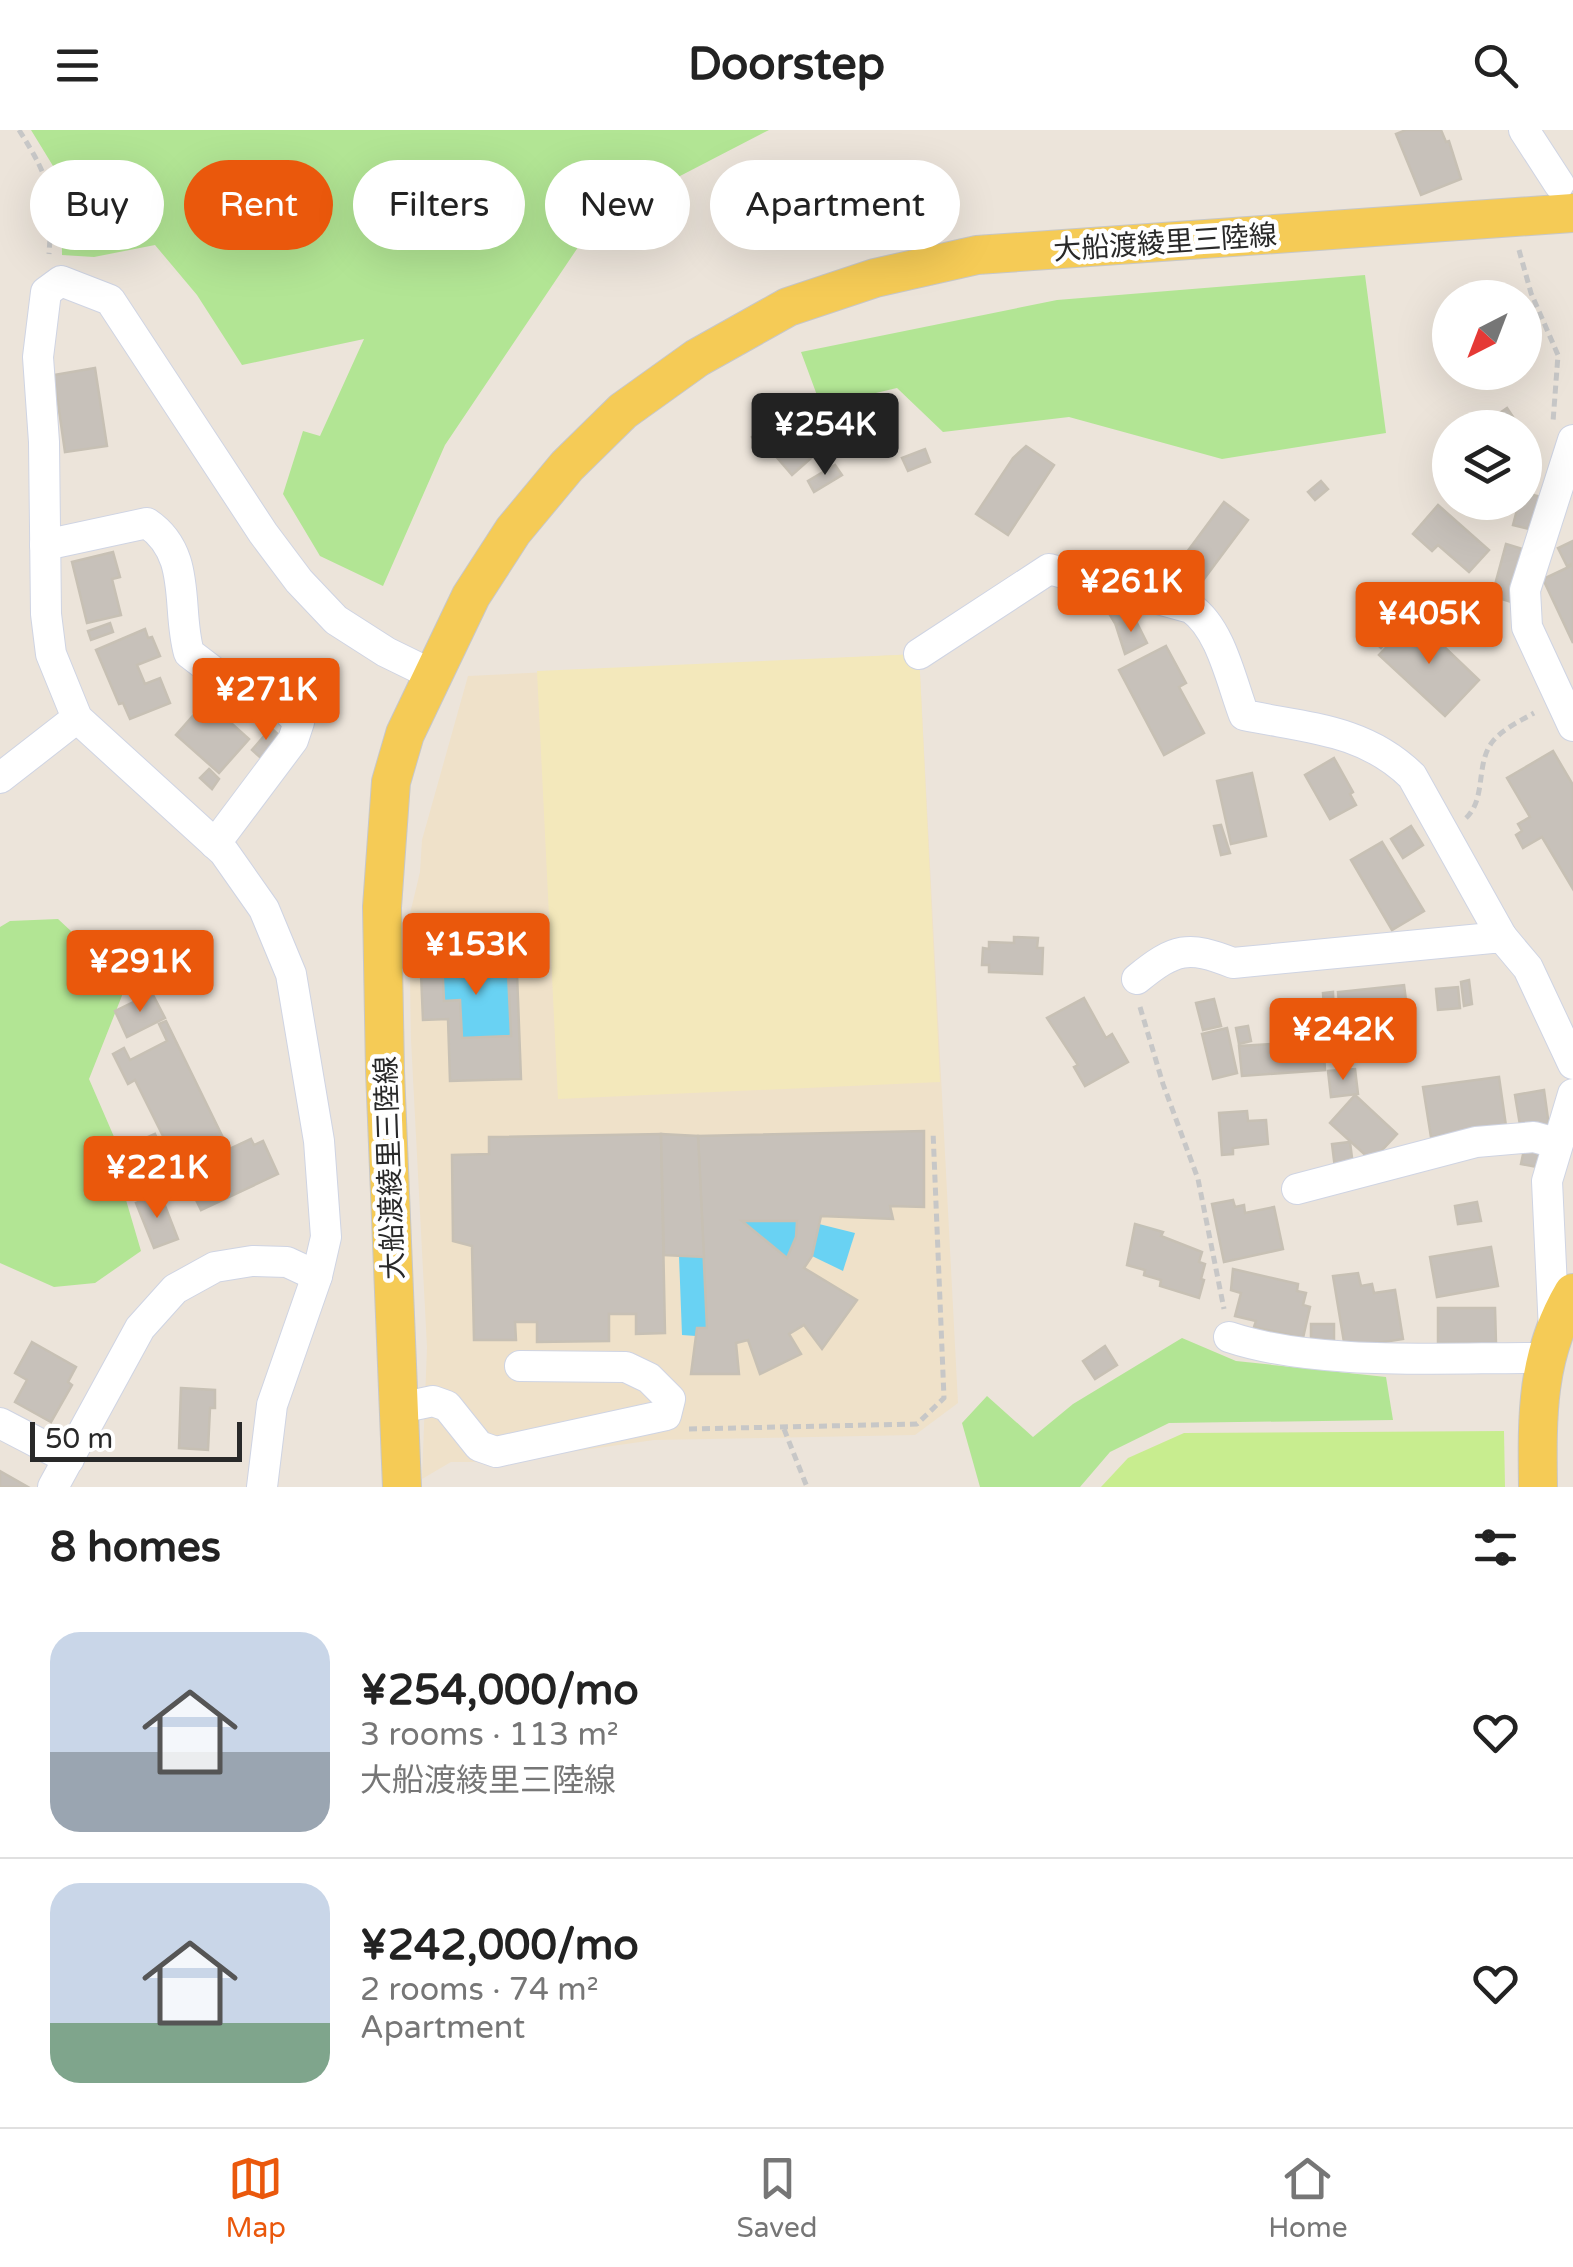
<!DOCTYPE html>
<html lang="en">
<head>
<meta charset="utf-8">
<style>
  body { margin:0; font-family:"Varela Round","Noto Sans JP",sans-serif; background:#f2f2f2; color:#222; height:100vh; display:flex; flex-direction:column; font-size:38px; white-space:nowrap }
  * { box-sizing:border-box; margin:0 }
  p { font-size:32px; color:#767676 }
  .icon { flex:none; width:55px; height:55px; fill:none; stroke:currentColor; stroke-width:2; stroke-linecap:round; stroke-linejoin:round }
  .map { position:relative; height:1357px; overflow:hidden }
  .panel { display:flex; flex-direction:column; background:#fff; flex:1 }
  .panel>* { flex:none }
  .top-card { position:absolute; left:30px; top:30px; width:1000px; height:90px; display:flex; gap:20px }
  .needle { width:65px; rotate:222deg }
  .fabs { position:absolute; left:1432px; top:150px; display:grid; gap:20px }
  .fabs a { display:grid; place-items:center; width:110px; height:110px; border-radius:50%; background:#fff; box-shadow:0 10px 40px #0002; font-size:50px }
  .scale { position:absolute; left:30px; bottom:25px; width:212px; box-sizing:border-box; padding-left:10px; border:5px solid #292929; border-top:0; font-size:28px; line-height:35px; white-space:nowrap; color:#292929; -webkit-text-stroke:8px #fff; paint-order:stroke }
  .price { position:absolute; translate:-50% -85px; padding:0 22px; border-radius:10px; background:#ea580c; color:#fff; font-size:32px; line-height:65px; filter:drop-shadow(0 2px 5px #0008) }
  .price::after { content:''; position:absolute; left:50%; top:60px; width:30px; height:22px; margin-left:-15px; background:inherit; clip-path:polygon(0 0,100% 0,50% 100%) }
  .price.current { background:#222; color:#fff }
  ul { padding:0; list-style:none }
  li { display:flex; align-items:center; gap:30px; height:250px; padding:0 50px }
  li+li { border-top:2px solid #e0e0e0 }
  li span { display:grid; place-items:center; flex:none; width:280px; height:200px; border-radius:30px; color:#555 }
  li>.icon { margin-inline-start:auto }
  span .icon { width:120px; height:120px; fill:#fffc; stroke-width:1 }
  li b { font-size:42px }
  h2 { display:flex; justify-content:space-between; align-items:center; height:120px; padding:0 50px; font-size:42px }
  .chip { padding:0 35px; border-radius:45px; background:#fff; box-shadow:0 10px 40px #0002; font-size:35px; line-height:90px }
  .chip.current { background:#ea580c; color:#fff }
  header { display:flex; justify-content:space-between; align-items:center; height:130px; padding:0 50px; background:#fff; font-size:45px; font-weight:700 }
  .tab-bar { display:flex; justify-content:space-around; align-items:center; height:140px; border-top:2px solid #e0e0e0; background:#fff; font-size:28px; color:#767676 }
  .tab-bar a { display:grid; justify-items:center; gap:5px }
  .tab-bar .current { color:#ea580c }
  .map>svg:first-child { display:block }
  .education { fill:#efe1c9 }
  .green { fill:#b2e594 }
  .sand { fill:#f3e8bb }
  .pitch { fill:#c8ed8f }
  .water { fill:#69d2f3 }
  .building { fill:#c7c1ba; stroke:#c7c0b4; stroke-width:2.5; fill-rule:evenodd }
  .lines { fill:none; stroke-linecap:round; stroke-linejoin:round }
  .minor-casing { stroke:#cfd4e3; stroke-width:32 }
  .major-casing { stroke:#c7c7c7; stroke-width:40 }
  .path { stroke:#c7c7c7; stroke-width:5; stroke-dasharray:8 5; stroke-linecap:butt }
  .minor { stroke:#fff; stroke-width:30 }
  .major { stroke:#f5cb56; stroke-width:38 }
  .labels { text-anchor:middle; stroke-width:9; stroke-linejoin:round; paint-order:stroke }
  .street-label { font-size:28px; fill:#292929; stroke:#fff }
</style>
</head>
<body>
<header><svg class="icon" aria-label="menu" viewBox="0 0 24 24"><path d="M4 6h16M4 12h16M4 18h16"/></svg>Doorstep<svg class="icon" aria-label="search" viewBox="0 0 24 24"><circle cx="10" cy="10" r="6"/><path d="M15 15l6 6"/></svg></header>
<div class="map">
<svg width="1573" height="1357" viewBox="0 0 1573 1357">
  <rect width="100%" height="100%" fill="#ece4da"/>
  <path class="education" d="M 919,524 L 958,1273 L 915,1305 L 654,1310 L 500,1332 L 451,1332 L 422,1349 L 427,1217 L 411,910 L 409,788 L 420,742 L 422,710 L 468,546 Z"/>
  <g class="green">
    <path d="M 31,0 L 769,0 L 597,89 L 445,315 L 383,456 L 320,426 L 283,364 L 303,301 L 320,306 L 364,209 L 242,235 L 197,165 L 155,115 L 94,127 L 62,125 L 61,49 Z"/>
    <path d="M 1365,145 L 1386,303 L 1222,329 L 1069,287 L 943,302 L 897,258 L 821,276 L 801,222 L 1057,170 Z"/>
    <path d="M 58,789 L 127,853 L 89,949 L 137,1060 L 126,1070 L 141,1121 L 95,1153 L 54,1157 L 0,1133 L 0,797 L 10,791 Z"/>
    <path d="M 1182,1208 L 1236,1231 L 1386,1247 L 1393,1290 L 1169,1293 L 1110,1322 L 1080,1357 L 980,1357 L 962,1293 L 987,1266 L 1033,1307 L 1073,1274 Z"/>
  </g>
  <path class="sand" d="M 919,524 L 940,952 L 558,969 L 537,541 Z"/>
  <path class="pitch" d="M 1504,1301 L 1505,1357 L 1101,1357 L 1128,1328 L 1184,1303 Z"/>
  <g class="water">
    <path d="M 506,800 L 511,906 L 462,908 L 460,871 L 444,871 L 442,829 L 461,828 L 460,802 Z"/>
    <path d="M 742,1091 L 797,1091 L 796,1107 L 787,1128 Z"/>
    <path d="M 819,1094 L 855,1103 L 843,1141 L 812,1126 Z"/>
    <path d="M 679,1126 L 704,1127 L 707,1198 L 697,1198 L 696,1206 L 682,1205 Z"/>
  </g>
  <g class="building">
    <path d="M 1406,0 L 1441,0 L 1446,12 L 1449,11 L 1461,49 L 1421,65 L 1396,4 Z"/>
    <path d="M 95,238 L 107,316 L 65,322 L 54,245 Z"/>
    <path d="M 1507,278 L 1515,290 L 1504,298 L 1493,298 L 1488,291 Z"/>
    <path d="M 780,287 L 790,302 L 763,322 L 752,307 Z"/>
    <path d="M 793,306 L 811,328 L 792,345 L 773,323 Z"/>
    <path d="M 1026,316 L 1054,335 L 1008,405 L 976,384 L 1013,328 Z"/>
    <path d="M 925,319 L 930,332 L 908,341 L 902,328 Z"/>
    <path d="M 835,335 L 842,345 L 814,362 L 808,351 Z"/>
    <path d="M 1321,351 L 1328,359 L 1315,370 L 1308,362 Z"/>
    <path d="M 1525,363 L 1541,367 L 1533,400 L 1513,395 L 1519,372 L 1525,372 Z"/>
    <path d="M 1224,372 L 1248,390 L 1204,449 L 1188,437 L 1191,432 L 1184,426 Z"/>
    <path d="M 1438,375 L 1489,420 L 1469,442 L 1438,415 L 1432,421 L 1413,404 Z"/>
    <path d="M 1573,411 L 1573,433 L 1567,436 L 1558,418 Z"/>
    <path d="M 1506,414 L 1526,420 L 1511,472 L 1492,466 Z"/>
    <path d="M 113,422 L 120,447 L 112,449 L 121,485 L 87,493 L 72,432 Z"/>
    <path d="M 1573,435 L 1573,513 L 1543,449 Z"/>
    <path d="M 1125,470 L 1133,486 L 1116,495 L 1107,480 Z"/>
    <path d="M 1390,472 L 1408,488 L 1381,518 L 1363,501 Z"/>
    <path d="M 1134,487 L 1147,513 L 1125,524 L 1116,496 Z"/>
    <path d="M 1414,488 L 1479,550 L 1445,586 L 1379,525 Z"/>
    <path d="M 110,493 L 113,502 L 91,510 L 88,501 Z"/>
    <path d="M 145,499 L 148,508 L 152,507 L 160,526 L 137,535 L 145,554 L 160,548 L 170,573 L 130,589 L 123,573 L 119,574 L 96,520 Z"/>
    <path d="M 1166,516 L 1186,553 L 1179,557 L 1204,603 L 1164,625 L 1119,540 Z"/>
    <path d="M 211,575 L 249,609 L 219,643 L 176,605 L 198,580 L 203,585 Z"/>
    <path d="M 271,598 L 280,606 L 261,628 L 252,620 Z"/>
    <path d="M 1553,621 L 1573,655 L 1573,759 L 1542,707 L 1523,718 L 1516,705 L 1522,701 L 1518,694 L 1530,687 L 1507,648 Z"/>
    <path d="M 1334,628 L 1353,662 L 1350,664 L 1356,675 L 1330,689 L 1305,645 Z"/>
    <path d="M 209,639 L 219,649 L 212,659 L 200,648 Z"/>
    <path d="M 1252,643 L 1266,706 L 1231,714 L 1217,651 Z"/>
    <path d="M 1221,695 L 1230,723 L 1221,725 L 1214,696 Z"/>
    <path d="M 1411,696 L 1423,715 L 1403,728 L 1391,709 Z"/>
    <path d="M 1382,712 L 1424,781 L 1392,800 L 1351,730 Z"/>
    <path d="M 515,791 L 521,949 L 450,951 L 448,889 L 423,890 L 420,820 L 443,819 L 442,793 ZM 506,800 L 511,906 L 462,908 L 460,870 L 444,871 L 442,829 L 461,828 L 460,802 Z"/>
    <path d="M 1014,807 L 1038,808 L 1037,818 L 1043,818 L 1042,844 L 989,842 L 989,835 L 982,835 L 983,818 L 989,819 L 989,812 L 1014,813 Z"/>
    <path d="M 1469,850 L 1472,874 L 1464,876 L 1461,852 Z"/>
    <path d="M 1404,855 L 1408,886 L 1341,894 L 1338,862 Z"/>
    <path d="M 1458,857 L 1460,878 L 1438,880 L 1436,859 Z"/>
    <path d="M 1333,862 L 1334,892 L 1325,892 L 1323,863 Z"/>
    <path d="M 152,863 L 165,888 L 127,907 L 115,881 Z"/>
    <path d="M 1084,868 L 1106,908 L 1112,904 L 1128,932 L 1085,956 L 1074,937 L 1078,935 L 1047,888 Z"/>
    <path d="M 1214,869 L 1221,896 L 1203,900 L 1196,873 Z"/>
    <path d="M 166,891 L 228,1018 L 197,1033 L 195,1028 L 178,1036 L 135,950 L 128,954 L 113,924 L 124,918 L 130,930 L 167,911 L 159,894 Z"/>
    <path d="M 1248,896 L 1251,911 L 1239,914 L 1236,898 Z"/>
    <path d="M 1227,898 L 1237,943 L 1213,949 L 1202,904 Z"/>
    <path d="M 1306,901 L 1306,910 L 1323,908 L 1325,940 L 1242,946 L 1239,916 L 1286,913 L 1286,902 Z"/>
    <path d="M 1355,939 L 1358,964 L 1331,967 L 1328,941 Z"/>
    <path d="M 1499,947 L 1506,996 L 1431,1007 L 1423,957 Z"/>
    <path d="M 1544,960 L 1549,996 L 1521,1001 L 1515,965 Z"/>
    <path d="M 1355,965 L 1397,1004 L 1372,1031 L 1330,993 Z"/>
    <path d="M 1247,981 L 1248,991 L 1266,990 L 1268,1014 L 1233,1018 L 1233,1024 L 1222,1025 L 1219,983 Z"/>
    <path d="M 924,1001 L 924,1077 L 890,1076 L 893,1089 L 821,1086 L 812,1126 L 804,1138 L 857,1170 L 822,1219 L 804,1195 L 789,1204 L 801,1224 L 760,1244 L 748,1210 L 736,1213 L 739,1244 L 691,1244 L 697,1198 L 707,1198 L 698,1006 ZM 742,1091 L 797,1091 L 796,1107 L 787,1128 Z"/>
    <path d="M 155,1004 L 173,1043 L 148,1055 L 130,1015 Z"/>
    <path d="M 661,1004 L 665,1203 L 636,1204 L 636,1184 L 609,1184 L 609,1211 L 537,1212 L 537,1192 L 515,1192 L 516,1210 L 474,1210 L 472,1116 L 453,1111 L 452,1025 L 489,1024 L 489,1007 Z"/>
    <path d="M 661,1004 L 698,1006 L 704,1127 L 664,1125 Z"/>
    <path d="M 251,1009 L 254,1015 L 263,1011 L 278,1044 L 201,1080 L 182,1041 Z"/>
    <path d="M 1350,1012 L 1353,1036 L 1335,1038 L 1332,1014 Z"/>
    <path d="M 1525,1015 L 1540,1018 L 1537,1037 L 1521,1034 Z"/>
    <path d="M 160,1063 L 178,1109 L 154,1118 L 136,1073 Z"/>
    <path d="M 1233,1070 L 1235,1077 L 1244,1075 L 1245,1083 L 1274,1077 L 1283,1119 L 1224,1132 L 1212,1074 Z"/>
    <path d="M 1477,1072 L 1481,1091 L 1458,1094 L 1455,1076 Z"/>
    <path d="M 1135,1094 L 1163,1102 L 1161,1106 L 1202,1122 L 1199,1132 L 1205,1134 L 1201,1149 L 1204,1150 L 1199,1168 L 1160,1156 L 1161,1150 L 1144,1145 L 1145,1140 L 1127,1135 Z"/>
    <path d="M 1491,1117 L 1498,1156 L 1437,1167 L 1430,1127 Z"/>
    <path d="M 1233,1139 L 1298,1154 L 1297,1161 L 1306,1163 L 1303,1175 L 1310,1177 L 1303,1208 L 1254,1197 L 1256,1191 L 1235,1186 L 1241,1163 L 1231,1160 Z"/>
    <path d="M 1358,1143 L 1361,1156 L 1372,1154 L 1374,1163 L 1395,1160 L 1403,1209 L 1345,1218 L 1333,1146 Z"/>
    <path d="M 1438,1178 L 1495,1178 L 1496,1213 L 1438,1213 Z"/>
    <rect x="1311" y="1194" width="23" height="21"/>
    <path d="M 32,1212 L 76,1237 L 68,1252 L 72,1255 L 51,1292 L 15,1272 L 27,1250 L 15,1243 Z"/>
    <path d="M 1105,1216 L 1117,1235 L 1095,1249 L 1083,1231 Z"/>
    <path d="M 181,1258 L 215,1260 L 215,1278 L 210,1278 L 208,1320 L 179,1318 Z"/>
    <path d="M 0,1341 L 28,1357 L 0,1357 Z"/>
  </g>
  <g class="lines">
    <g class="minor-casing">
      <g id="minor">
        <path d="M 1524,0 L 1559,54"/>
        <path d="M 1573,310 L 1525,460 L 1527,497 L 1573,596"/>
        <path d="M 45,415 L 147,393 C 193,424 176,478 189,523 L 223,549 L 257,551 L 299,592 L 293,610 L 215,714"/>
        <path d="M 919,524 L 1049,439 L 1191,478 C 1221,499 1231,551 1244,585 C 1307,598 1364,599 1412,646 L 1502,807"/>
        <path d="M 0,648 L 77,588"/>
        <path d="M 1137,849 C 1175,818 1188,815 1233,833 L 1502,807 L 1528,838 L 1573,934"/>
        <path d="M 1297,1059 L 1476,1012 L 1534,1007 L 1556,1013"/>
        <path d="M 1554,1201 L 1547,1051 L 1573,964"/>
        <path d="M 1229,1207 C 1319,1237 1450,1227 1547,1228"/>
        <path d="M 400,1278 L 433,1271 L 447,1276 L 479,1316 L 496,1322 L 666,1285 L 670,1269 L 649,1248 L 626,1237 L 520,1236"/>
        <path d="M 0,1293 L 69,1329"/>
        <path d="M 53,1357 L 140,1198 L 175,1159 L 215,1137 L 252,1131 L 287,1132 L 317,1146"/>
        <path d="M 262,1357 L 272,1275 L 317,1146 L 326,1107 L 319,1011 L 291,844 L 264,779 L 224,722 L 77,588 L 51,524 L 46,484 L 44,312 L 38,227 L 46,162 L 61,151 L 110,170 L 263,403 L 299,451 L 336,490 L 386,522 L 431,544"/>
      </g>
    </g>
    <g class="major-casing">
      <g id="major">
        <path d="M 402,1357 L 385,941 L 382,777 L 391,652 L 405,604 L 471,466 L 513,401 L 567,336 L 623,281 L 697,228 L 788,177 L 875,148 L 977,125 L 1573,83"/>
        <path d="M 1538,1357 C 1537,1286 1536,1226 1573,1163"/>
      </g>
    </g>
    <g class="path">
      <path d="M 19,0 C 52,52 53,64 49,124"/>
      <path d="M 1519,120 L 1531,163 L 1558,225 L 1553,292"/>
      <path d="M 1466,688 C 1487,668 1475,633 1493,611 C 1503,599 1520,591 1534,583"/>
      <path d="M 1140,877 L 1163,954 L 1198,1049 L 1224,1179"/>
      <path d="M 689,1299 L 917,1294 L 944,1268 L 933,1001"/>
      <path d="M 784,1299 L 807,1357"/>
    </g>
    <use href="#minor" class="minor"/>
    <use href="#major" class="major"/>
  </g>
  <g class="labels">
    <g class="street-label">
      <text transform="translate(1165 112) rotate(-4)" y="10">大船渡綾里三陸線</text>
      <text transform="translate(389 1038) rotate(-92)" y="10">大船渡綾里三陸線</text>
    </g>
  </g>
</svg>
<div class="fabs">
<a><svg class="needle" viewBox="-14 -14 28 28"><path d="M0-13l5 13h-10z" fill="#e53935"/><path d="M0 13l5-13h-10z" fill="#767676"/></svg></a>
<a><svg class="icon" aria-label="layers" viewBox="0 0 24 24"><path d="M12 4l9 5-9 5-9-5zM3 14l9 5 9-5"/></svg></a>
</div>
<div class="scale">50 m</div>
<b class="price current" style="left:825px;top:348px">¥254K</b>
<b class="price" style="left:1131px;top:505px">¥261K</b>
<b class="price" style="left:1429px;top:537px">¥405K</b>
<b class="price" style="left:266px;top:613px">¥271K</b>
<b class="price" style="left:476px;top:868px">¥153K</b>
<b class="price" style="left:140px;top:885px">¥291K</b>
<b class="price" style="left:1343px;top:953px">¥242K</b>
<b class="price" style="left:157px;top:1091px">¥221K</b>
<div class="top-card">
<a class="chip">Buy</a>
<a class="chip current">Rent</a>
<a class="chip">Filters</a>
<a class="chip">New</a>
<a class="chip">Apartment</a>
</div>
</div>
<section class="panel">
<h2>8 homes<svg class="icon" aria-label="filters" viewBox="0 0 24 24"><path d="M4 7h16M4 17h16"/><circle cx="9" cy="7" r="2"/><circle cx="15" cy="17" r="2"/></svg></h2>
<ul>
<li><span style="background:linear-gradient(#c9d6e8 60%,#9aa5b1 0)"><svg class="icon" aria-label="home" viewBox="0 0 24 24"><path d="M3 11l9-7 9 7M6 9v11h12V9"/></svg></span><div><b>¥254,000/mo</b><p>3 rooms · 113 m²</p><p>大船渡綾里三陸線</p></div><svg class="icon" aria-label="heart" viewBox="0 0 24 24"><path d="M12 20l-8-8c-3-5 5-10 8-4 3-6 11-1 8 4z"/></svg></li>
<li><span style="background:linear-gradient(#c9d6e8 70%,#7fa58c 0)"><svg class="icon" aria-label="home" viewBox="0 0 24 24"><path d="M3 11l9-7 9 7M6 9v11h12V9"/></svg></span><div><b>¥242,000/mo</b><p>2 rooms · 74 m²</p><p>Apartment</p></div><svg class="icon" aria-label="heart" viewBox="0 0 24 24"><path d="M12 20l-8-8c-3-5 5-10 8-4 3-6 11-1 8 4z"/></svg></li>
</ul>
</section>
<nav class="tab-bar">
<a class="current"><svg class="icon" aria-label="map" viewBox="0 0 24 24"><path d="M3 6l6-2 6 2 6-2v14l-6 2-6-2-6 2zM9 4v14M15 6v14"/></svg>Map</a>
<a><svg class="icon" aria-label="saved" viewBox="0 0 24 24"><path d="M7 4h10v16l-5-4-5 4z"/></svg>Saved</a>
<a><svg class="icon" aria-label="home" viewBox="0 0 24 24"><path d="M3 11l9-7 9 7M6 9v11h12V9"/></svg>Home</a>
</nav>
</body>
</html>
